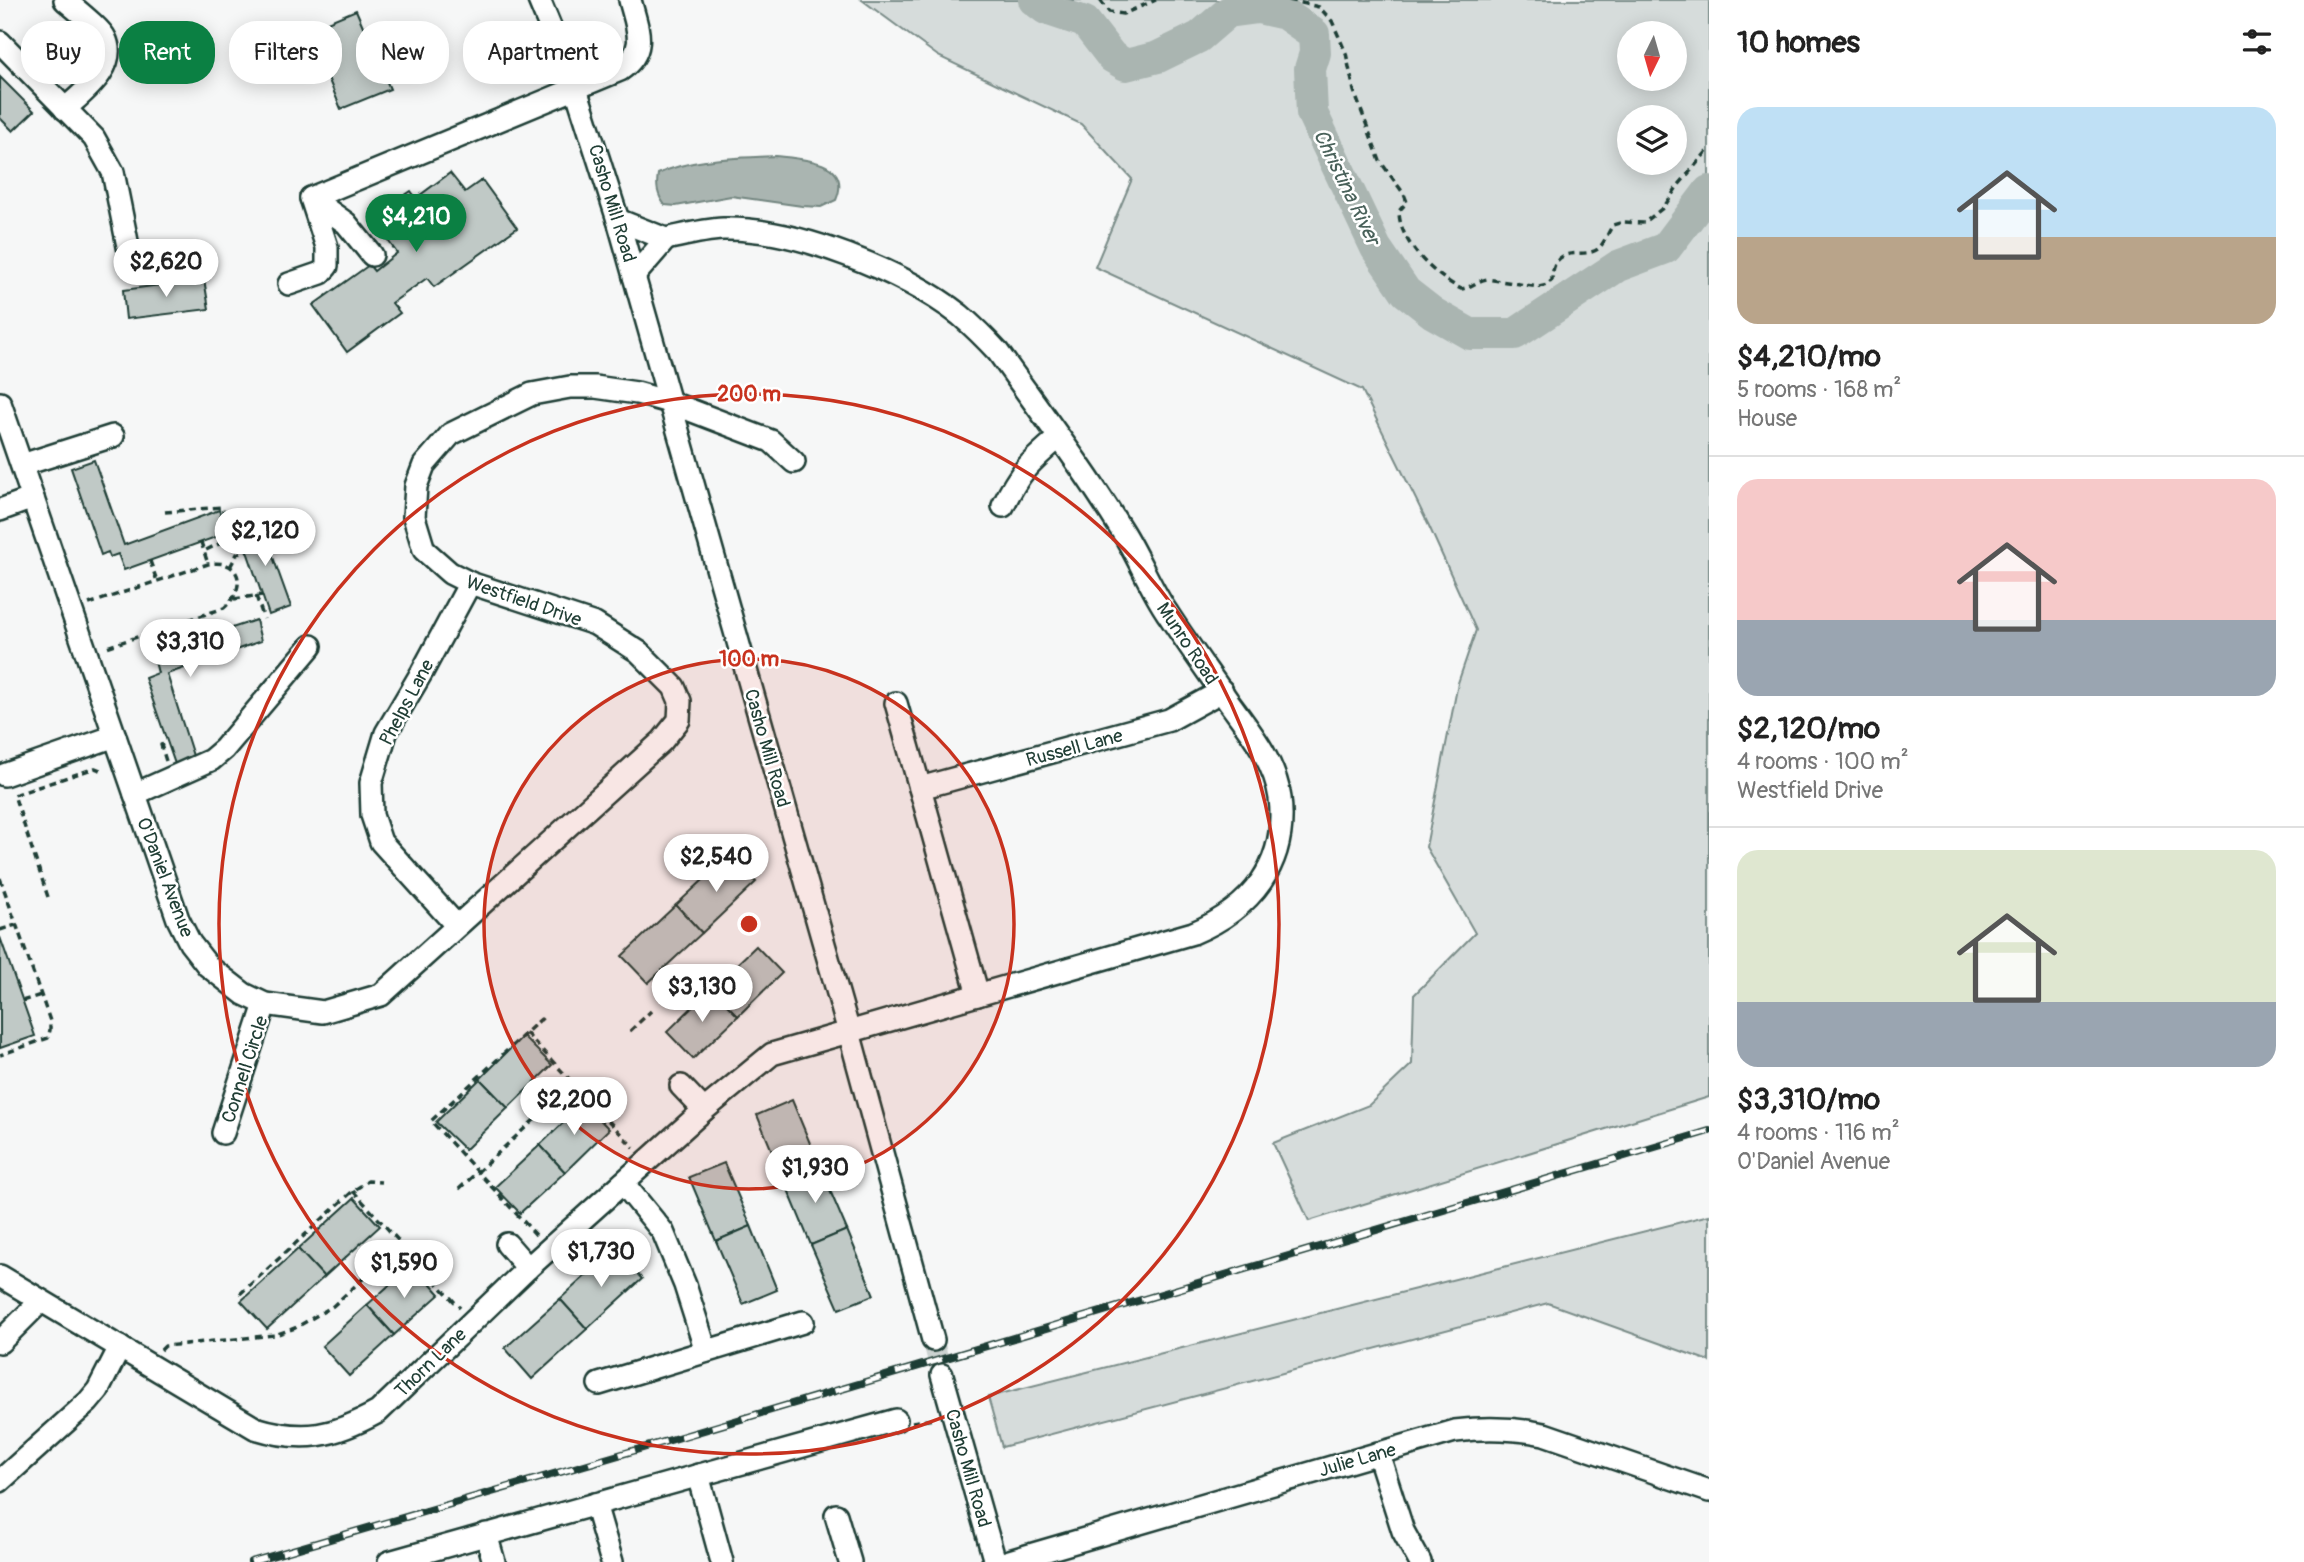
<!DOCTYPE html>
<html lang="en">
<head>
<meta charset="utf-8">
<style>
  body { margin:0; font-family:Pangolin,sans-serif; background:#f2f2f2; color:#222; height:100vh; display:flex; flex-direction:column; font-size:26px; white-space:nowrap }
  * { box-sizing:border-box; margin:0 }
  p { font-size:23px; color:#767676 }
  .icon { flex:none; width:38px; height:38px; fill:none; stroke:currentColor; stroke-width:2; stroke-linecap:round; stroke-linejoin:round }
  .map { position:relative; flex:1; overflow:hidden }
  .side { display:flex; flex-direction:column; background:#fff; width:595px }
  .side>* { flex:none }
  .guide { position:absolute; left:21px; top:21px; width:665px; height:63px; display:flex; gap:14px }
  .needle { width:46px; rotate:185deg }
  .buttons { position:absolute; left:1617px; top:21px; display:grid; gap:14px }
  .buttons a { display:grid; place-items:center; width:70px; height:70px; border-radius:50%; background:#fff; box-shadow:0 4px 18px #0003; font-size:35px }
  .price { position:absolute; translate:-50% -60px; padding:0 16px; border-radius:24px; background:#fff; color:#222; font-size:23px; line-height:46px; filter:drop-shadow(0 2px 4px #0008) }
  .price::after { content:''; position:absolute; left:50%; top:42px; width:21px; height:16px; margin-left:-10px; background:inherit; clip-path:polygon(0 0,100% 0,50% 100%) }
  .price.on { background:#0b8043; color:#fff }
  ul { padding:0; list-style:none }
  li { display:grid; align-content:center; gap:14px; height:371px; padding:0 28px }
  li+li { border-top:2px solid #e0e0e0 }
  li span { display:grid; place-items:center; height:217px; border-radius:21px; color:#555 }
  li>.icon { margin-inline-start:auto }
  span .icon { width:126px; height:126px; fill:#fffc; stroke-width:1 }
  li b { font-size:30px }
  h2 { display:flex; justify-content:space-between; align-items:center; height:84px; padding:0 28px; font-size:30px }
  .tag { padding:0 24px; border-radius:28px; background:#fff; box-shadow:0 4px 18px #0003; font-size:24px; line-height:63px }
  .tag.on { background:#0b8043; color:#fff }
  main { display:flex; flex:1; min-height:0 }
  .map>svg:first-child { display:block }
  .green { fill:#d6dcdb; stroke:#7a8c88; stroke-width:2; fill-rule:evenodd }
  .water { fill:#aab5b1; stroke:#72857f; stroke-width:2 }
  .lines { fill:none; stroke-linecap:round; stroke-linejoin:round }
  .river { stroke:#aab5b1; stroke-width:32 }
  .building { fill:#c0c9c6; stroke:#1f3d34; stroke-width:2 }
  .minor-tunnel { stroke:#cbd2d0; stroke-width:21; stroke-dasharray:21 10; stroke-linecap:butt }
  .minor-casing { stroke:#1f3d34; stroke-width:26 }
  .path { stroke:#1f3d34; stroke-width:3.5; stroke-dasharray:7 5; stroke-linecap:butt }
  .minor { stroke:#fff; stroke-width:21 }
  .rail-casing { stroke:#1f3d34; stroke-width:8 }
  .rail { stroke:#fff; stroke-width:5; stroke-dasharray:16; stroke-linecap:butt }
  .ring { fill:none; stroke:#c8321e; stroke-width:3.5 }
  .labels { text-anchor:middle; stroke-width:5; stroke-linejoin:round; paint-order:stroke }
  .street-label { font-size:19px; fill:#1f3d34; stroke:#fff }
  .water-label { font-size:21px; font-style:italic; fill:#49615a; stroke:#fff }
  .centre { fill:#c8321e; stroke:#fff; stroke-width:3.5 }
  .ring-label { font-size:21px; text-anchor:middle; font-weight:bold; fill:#c8321e; stroke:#fff; stroke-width:5; stroke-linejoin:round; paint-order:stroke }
</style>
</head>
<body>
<main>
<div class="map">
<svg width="1709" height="1562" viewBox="0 0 1709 1562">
  <rect width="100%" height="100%" fill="#f6f7f7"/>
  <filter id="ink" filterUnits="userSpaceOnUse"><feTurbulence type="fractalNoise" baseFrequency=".0143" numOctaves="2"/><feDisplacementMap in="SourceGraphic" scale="14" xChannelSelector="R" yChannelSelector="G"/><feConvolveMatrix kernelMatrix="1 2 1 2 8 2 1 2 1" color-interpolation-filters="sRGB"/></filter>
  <g filter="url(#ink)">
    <g class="green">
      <path d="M 862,0 L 1709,0 L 1709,1097 L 1309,1221 L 1273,1143 L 1369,1105 L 1412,1064 L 1414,995 L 1475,933 L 1426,847 L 1458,683 L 1476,630 L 1429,526 L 1362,390 L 1095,267 L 1132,179 L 1081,124 L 938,56 ZM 1629,33 L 1675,33 L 1675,79 L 1629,79 ZM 1629,117 L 1675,117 L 1675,163 L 1629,163 Z"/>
      <path d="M 1709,1215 L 1709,1361 L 1548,1303 L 1002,1447 L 988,1397 Z"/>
    </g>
    <path class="water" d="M 775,156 C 802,159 853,160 836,200 L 821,207 L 802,206 L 731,196 L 676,206 L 665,205 C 657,195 656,186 658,174 C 690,158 739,158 775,156 Z"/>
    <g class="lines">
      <path class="river" d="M 1034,0 L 1046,9 L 1085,22 L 1112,57 L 1126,65 L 1158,57 L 1199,37 L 1228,12 L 1258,8 L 1285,14 L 1314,34 L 1315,53 L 1310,69 L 1312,113 L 1376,248 L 1406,292 L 1433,313 L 1470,334 L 1515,334 L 1618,266 L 1666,248 L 1709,191"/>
    </g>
    <g class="building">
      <path d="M 356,10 L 390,89 L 341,109 L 308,30 Z"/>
      <path d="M 48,22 L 86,61 L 68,78 L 30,39 Z"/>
      <path d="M 0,77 L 34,111 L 13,131 L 0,118 Z"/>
      <path d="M 450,173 L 465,192 L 482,180 L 517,228 L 434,287 L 427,278 L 392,303 L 400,313 L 347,352 L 313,305 L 369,265 L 374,271 L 397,253 L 374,221 L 375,215 L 411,191 L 416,198 Z"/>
      <path d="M 204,279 L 209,309 L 126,319 L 123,290 Z"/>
      <path d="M 94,460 L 124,545 L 219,510 L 227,533 L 124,570 L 118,554 L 110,557 L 108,552 L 101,555 L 71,468 Z"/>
      <path d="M 260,521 L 291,607 L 269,615 L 239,528 Z"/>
      <path d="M 256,620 L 261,641 L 167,674 L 194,759 L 175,764 L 145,678 L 158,673 L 153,654 Z"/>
      <path d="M 730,855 L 756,882 L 702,933 L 676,905 Z"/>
      <path d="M 676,905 L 702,933 L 648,983 L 622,956 Z"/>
      <path d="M 0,937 L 35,1036 L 0,1048 Z"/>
      <path d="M 756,946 L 782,973 L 738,1016 L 711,989 Z"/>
      <path d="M 711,989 L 738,1016 L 693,1059 L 667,1032 Z"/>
      <path d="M 523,1036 L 552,1065 L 508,1108 L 480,1079 Z"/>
      <path d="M 480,1079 L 508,1108 L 465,1150 L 436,1122 Z"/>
      <path d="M 792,1100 L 819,1165 L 784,1180 L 757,1115 Z"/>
      <path d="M 584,1103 L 609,1129 L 565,1172 L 540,1145 Z"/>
      <path d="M 540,1145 L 565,1172 L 520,1213 L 495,1187 Z"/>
      <path d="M 724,1163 L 751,1226 L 716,1241 L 689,1177 Z"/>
      <path d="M 819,1165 L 847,1230 L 811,1245 L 784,1180 Z"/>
      <path d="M 354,1198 L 380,1226 L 324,1277 L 298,1249 Z"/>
      <path d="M 751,1226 L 777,1290 L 743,1304 L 716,1241 Z"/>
      <path d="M 847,1230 L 874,1295 L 839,1309 L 811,1245 Z"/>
      <path d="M 298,1249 L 324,1277 L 267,1329 L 241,1301 Z"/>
      <path d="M 615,1249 L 642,1279 L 587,1329 L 560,1299 Z"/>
      <path d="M 413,1264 L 440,1294 L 394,1335 L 367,1305 Z"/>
      <path d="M 560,1299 L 587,1329 L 532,1379 L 505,1348 Z"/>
      <path d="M 367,1305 L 394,1335 L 349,1376 L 322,1346 Z"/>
    </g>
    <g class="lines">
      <path class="minor-tunnel" d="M 933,1340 L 942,1375"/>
      <g class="minor-casing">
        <g id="minor">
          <path d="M 539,0 L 576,89 L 618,220 L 849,1032 L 933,1340"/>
          <path d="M 0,42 L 94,138 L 113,172 L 132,266"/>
          <path d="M 65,109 C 82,93 119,67 105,38 C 101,29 74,8 65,0"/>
          <path d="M 311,198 L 346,223 L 372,255"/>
          <path d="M 618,220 L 666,239 L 634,276"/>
          <path d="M 289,284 L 321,273 L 327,266 L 327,247 L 311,198 L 620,70 C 649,50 637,28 630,0"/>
          <path d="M 0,403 L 178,919 L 190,943 L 208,966 L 244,994 L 265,1004 L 323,1012 L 381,995 L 662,741 L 679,720 L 680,701 L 674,687 L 639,652 L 595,624 L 470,583 L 450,573 L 424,550 L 414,517 L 416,486 L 424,465 L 451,434 L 532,394 L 570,387 L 595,387 L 637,393 L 669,402 L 771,441 L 794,462"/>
          <path d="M 22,465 L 113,436"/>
          <path d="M 1003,506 C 1020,471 1029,463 1058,438"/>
          <path d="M 0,510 L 33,498"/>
          <path d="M 896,703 L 920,788"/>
          <path d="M 4,775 L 115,736"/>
          <path d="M 135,794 L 211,760 L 224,749 L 311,646"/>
          <path d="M 456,925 L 381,842 L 372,815 L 371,783 L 386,733 L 422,672 L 470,583"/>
          <path d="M 978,995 L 920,788 L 1169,720 L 1222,691"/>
          <path d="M 681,1086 L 704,1110"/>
          <path d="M 223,1133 L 265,1004"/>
          <path d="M 623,1183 L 663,1232 L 685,1285 L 706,1351"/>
          <path d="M 507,1244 L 528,1268"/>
          <path d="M 0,1276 L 255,1428 C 304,1443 334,1436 378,1412 L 528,1268 L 704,1110 L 772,1054 L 1193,933 C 1251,909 1288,864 1280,798 C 1275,761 1249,730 1228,701 C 1208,672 1187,643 1168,614 C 1150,588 1139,558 1122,531 C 1084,469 1040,411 998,352 C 986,339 974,327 960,315 C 905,272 794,227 723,229 C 703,230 685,235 666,239"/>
          <path d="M 0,1342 L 41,1301"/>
          <path d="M 942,1375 L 995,1562"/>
          <path d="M 599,1384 L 803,1322"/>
          <path d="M 1378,1453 L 1403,1531 L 1420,1562"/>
          <path d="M 698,1475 L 722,1562"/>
          <path d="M 0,1481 L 88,1402 L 98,1390 L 120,1347"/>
          <path d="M 595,1504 L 612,1562"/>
          <path d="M 836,1515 L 850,1562"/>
          <path d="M 486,1534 L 494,1562"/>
          <path d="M 389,1562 L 896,1420"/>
          <path d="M 1006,1562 L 1455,1431 C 1486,1427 1514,1428 1544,1434 L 1709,1491"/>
        </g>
      </g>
      <g class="path">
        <path d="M 1100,0 L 1109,12 L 1123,14 L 1156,0"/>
        <path d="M 1289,0 L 1319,7 L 1332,21 L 1346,53 L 1354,91 L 1380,161 L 1404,194 L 1407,202 L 1399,211 C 1399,243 1434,275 1461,289 C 1473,287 1476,281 1487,279 L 1539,287 L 1547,285 L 1552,280 C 1553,241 1584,260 1598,249 C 1604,244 1608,232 1613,225 L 1623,222 L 1644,223 L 1664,207 L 1677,187 L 1709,149"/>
        <path d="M 165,512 L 222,507 L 230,535 L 225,541 L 204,551"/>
        <path d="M 201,542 L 208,564"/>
        <path d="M 150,561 L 157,581"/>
        <path d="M 230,567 L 237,554 L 247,550"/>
        <path d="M 256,596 L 264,619"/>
        <path d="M 234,599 L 262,595"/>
        <path d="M 89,604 L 208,564 C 241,558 248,587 224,608 L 104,648"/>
        <path d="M 166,761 L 161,745 L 167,743"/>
        <path d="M 0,878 L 50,1021 L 50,1030 L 48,1038 L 0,1055"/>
        <path d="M 48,897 L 14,795 L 95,768 L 103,771"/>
        <path d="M 0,930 L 16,925"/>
        <path d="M 22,1001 L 41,995"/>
        <path d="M 630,1031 L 651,1011"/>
        <path d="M 526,1033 L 634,1148"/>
        <path d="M 459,1189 L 574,1083"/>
        <path d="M 353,1191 L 460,1308"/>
        <path d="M 536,1235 L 431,1121 L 541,1019 L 545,1023"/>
        <path d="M 240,1294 L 353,1191 L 368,1181 L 381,1182"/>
        <path d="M 161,1350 L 165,1346 L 275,1335 L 295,1328 L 333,1306 L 401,1244"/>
        <path d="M 912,1422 L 935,1419"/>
      </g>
      <use href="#minor" class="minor"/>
      <g class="rail-casing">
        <path id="rail" d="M 251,1562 L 684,1436 L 1709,1131"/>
      </g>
      <use href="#rail" class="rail"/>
    </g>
  </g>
  <circle cx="749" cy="924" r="265" fill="#c8321e" fill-opacity=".12"/>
  <g class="ring">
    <circle cx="749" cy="924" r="265"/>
    <circle cx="749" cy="924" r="530"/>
  </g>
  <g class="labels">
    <g class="street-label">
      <text transform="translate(613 203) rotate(73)" y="7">Casho Mill Road</text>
      <text transform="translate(524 600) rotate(19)" y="7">Westfield Drive</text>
      <text transform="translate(1188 643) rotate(56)" y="7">Munro Road</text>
      <text transform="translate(406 702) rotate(-62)" y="7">Phelps Lane</text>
      <text transform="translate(1074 747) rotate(-15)" y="7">Russell Lane</text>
      <text transform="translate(768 748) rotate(74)" y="7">Casho Mill Road</text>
      <text transform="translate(166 877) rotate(69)" y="7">O'Daniel Avenue</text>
      <text transform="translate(244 1069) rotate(-72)" y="7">Connell Circle</text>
      <text transform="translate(430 1362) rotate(-44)" y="7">Thorn Lane</text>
      <text transform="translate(1357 1459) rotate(-16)" y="7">Julie Lane</text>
      <text transform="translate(969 1468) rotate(74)" y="7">Casho Mill Road</text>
    </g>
    <g class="water-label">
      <text transform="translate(1347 187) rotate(64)" y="7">Christina River</text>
    </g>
  </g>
  <circle cx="749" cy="924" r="10" class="centre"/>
  <g class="ring-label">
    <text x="749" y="401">200 m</text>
    <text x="749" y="666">100 m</text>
  </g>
</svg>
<div class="buttons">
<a><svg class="needle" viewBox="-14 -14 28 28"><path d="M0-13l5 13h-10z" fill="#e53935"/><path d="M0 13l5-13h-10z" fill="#767676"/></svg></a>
<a><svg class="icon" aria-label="layers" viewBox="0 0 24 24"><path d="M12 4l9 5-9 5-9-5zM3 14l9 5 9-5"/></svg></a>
</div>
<b class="price on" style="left:416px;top:254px">$4,210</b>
<b class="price" style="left:166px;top:299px">$2,620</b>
<b class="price" style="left:265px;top:568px">$2,120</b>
<b class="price" style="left:190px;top:679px">$3,310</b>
<b class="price" style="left:716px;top:894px">$2,540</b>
<b class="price" style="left:702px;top:1024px">$3,130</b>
<b class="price" style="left:574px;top:1137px">$2,200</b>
<b class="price" style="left:815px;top:1205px">$1,930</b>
<b class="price" style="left:601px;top:1289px">$1,730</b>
<b class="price" style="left:404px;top:1300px">$1,590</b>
<div class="guide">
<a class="tag">Buy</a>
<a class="tag on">Rent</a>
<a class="tag">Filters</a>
<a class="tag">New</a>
<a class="tag">Apartment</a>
</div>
</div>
<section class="side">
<h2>10 homes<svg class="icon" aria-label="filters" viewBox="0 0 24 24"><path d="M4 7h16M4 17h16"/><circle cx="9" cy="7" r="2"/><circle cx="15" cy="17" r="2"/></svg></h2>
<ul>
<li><span style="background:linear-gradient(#bfe0f5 60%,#b9a48a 0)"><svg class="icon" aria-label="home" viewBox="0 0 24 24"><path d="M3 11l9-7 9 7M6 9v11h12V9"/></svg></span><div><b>$4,210/mo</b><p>5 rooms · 168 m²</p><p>House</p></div></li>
<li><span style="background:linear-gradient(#f6c9c9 65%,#9aa5b1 0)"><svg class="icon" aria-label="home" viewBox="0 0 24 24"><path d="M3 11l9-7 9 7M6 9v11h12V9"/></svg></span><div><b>$2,120/mo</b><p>4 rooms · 100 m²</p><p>Westfield Drive</p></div></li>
<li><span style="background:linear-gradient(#dfe7d0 70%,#9aa5b1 0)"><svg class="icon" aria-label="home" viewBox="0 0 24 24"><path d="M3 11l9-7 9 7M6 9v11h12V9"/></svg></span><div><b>$3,310/mo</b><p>4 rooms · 116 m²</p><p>O'Daniel Avenue</p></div></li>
</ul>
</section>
</main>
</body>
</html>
